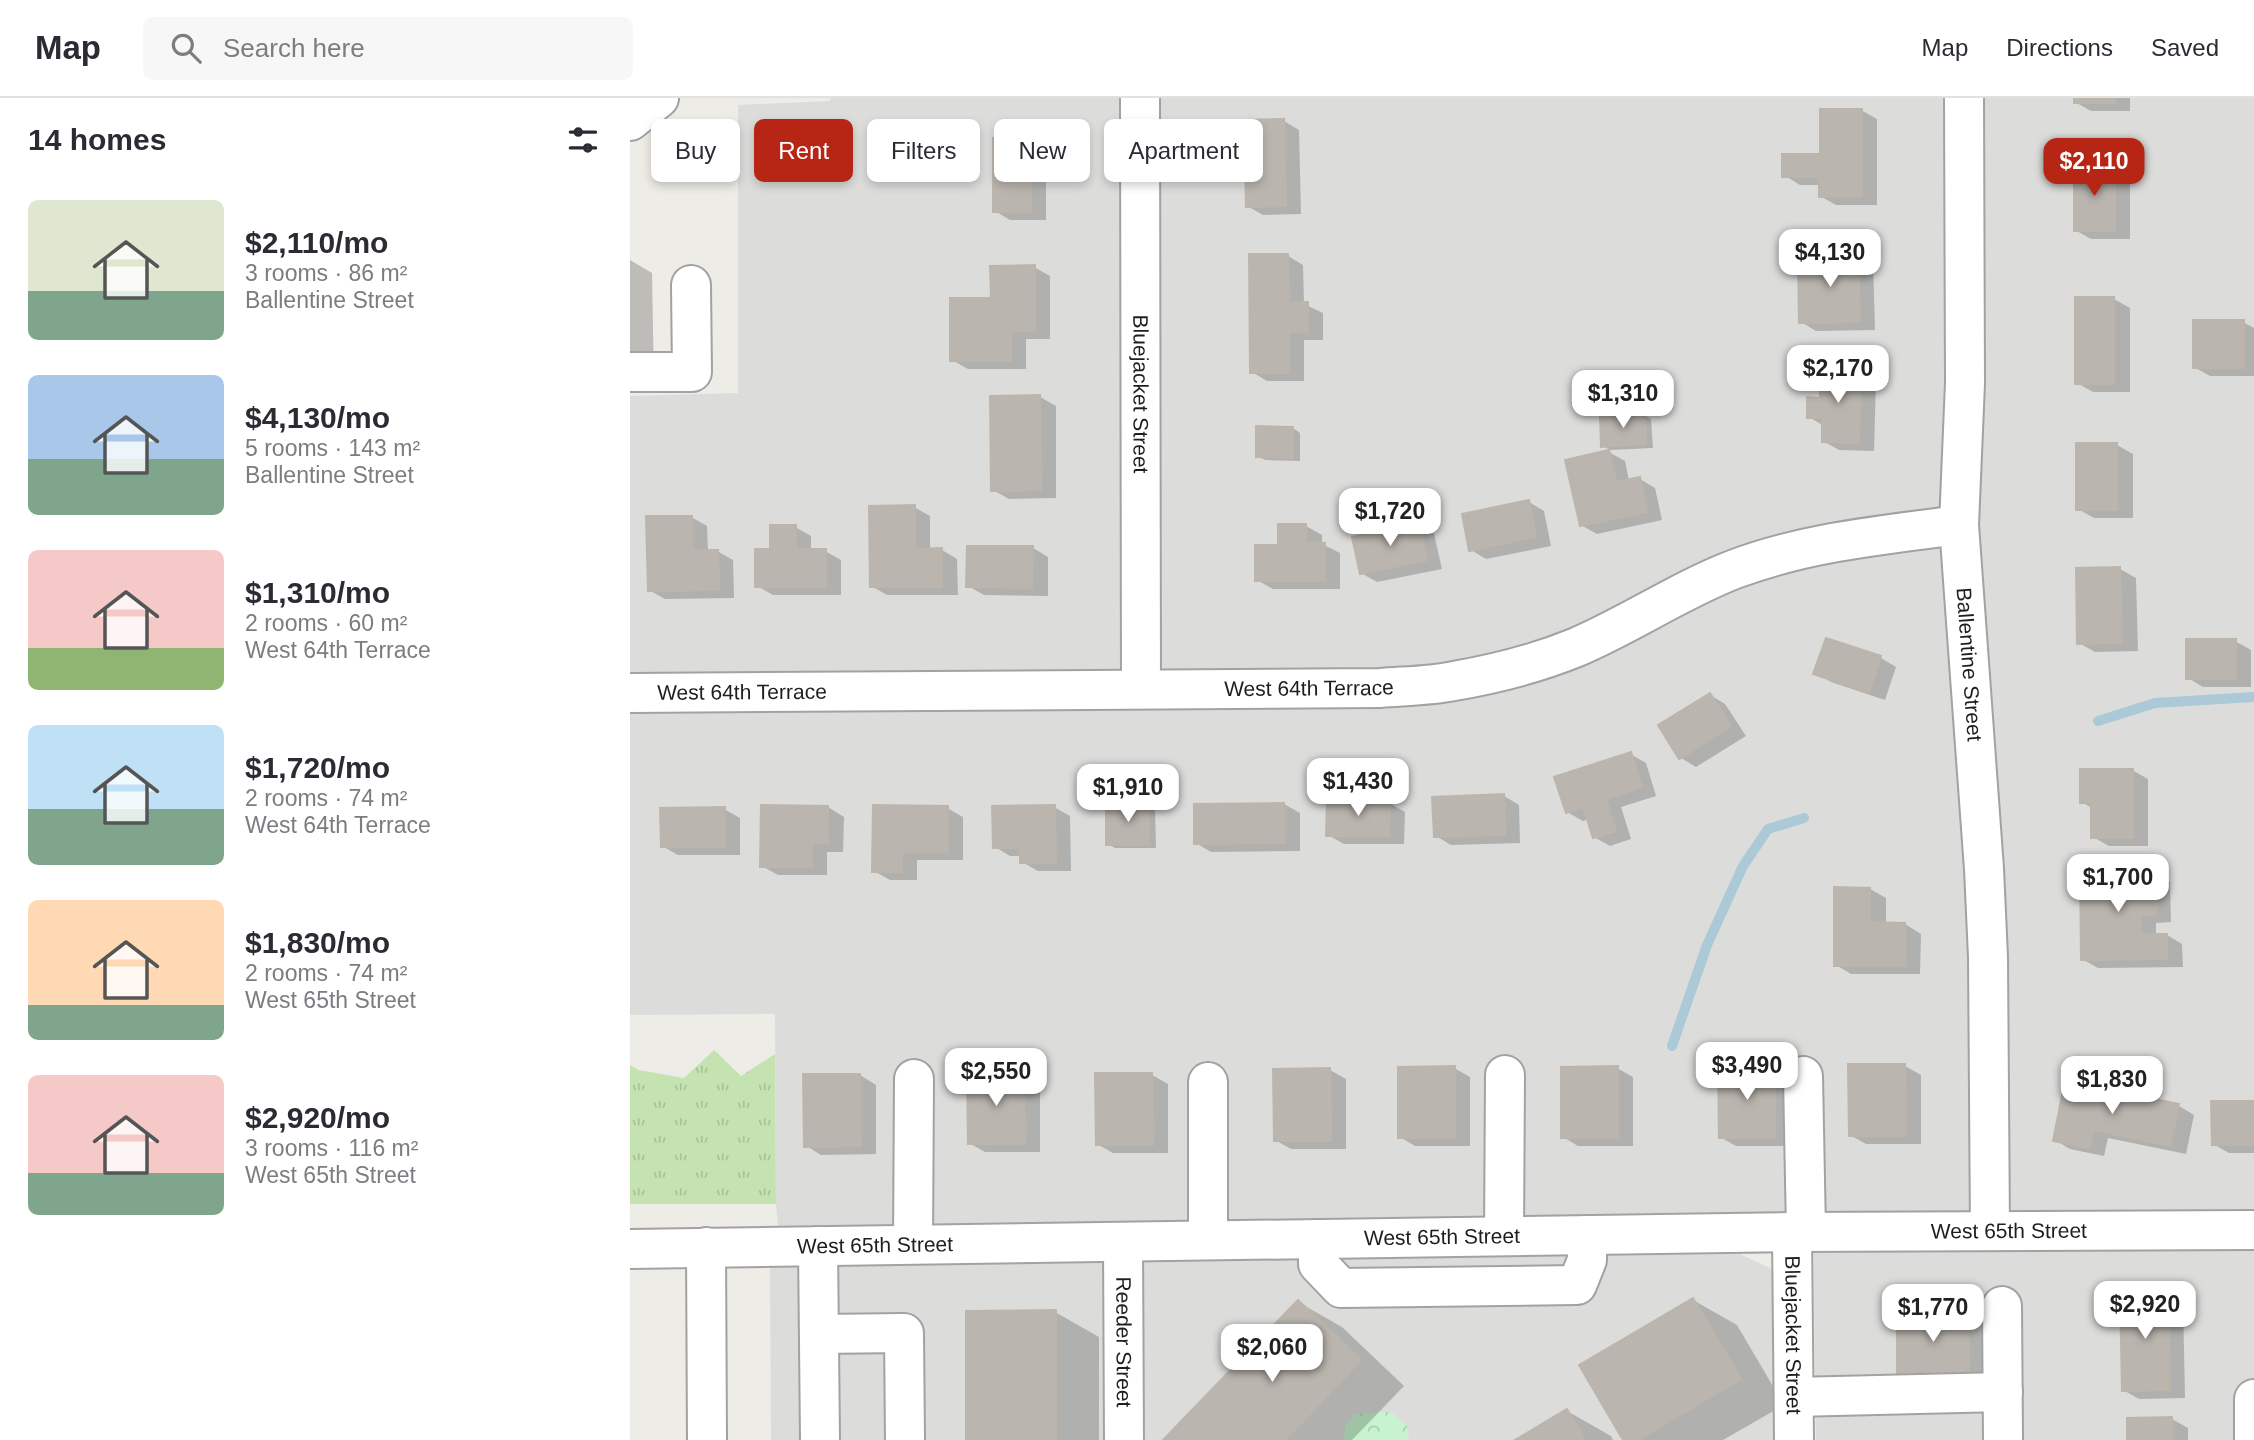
<!DOCTYPE html>
<html lang="en">
<head>
<meta charset="utf-8">
<style>
  body { margin:0; font-family:Helvetica,sans-serif; background:#f7f7f7; color:#2b2b33; height:100vh; display:flex; flex-direction:column; font-size:26px; white-space:nowrap }
  * { box-sizing:border-box; margin:0 }
  p { font-size:23px; color:#7c7c81 }
  .icon { flex:none; width:38px; height:38px; fill:none; stroke:currentColor; stroke-width:2; stroke-linecap:round; stroke-linejoin:round }
  .map { position:relative; flex:1; overflow:hidden }
  .panel { display:flex; flex-direction:column; background:#fff; width:630px }
  .panel>* { flex:none }
  .banner { position:absolute; left:21px; top:21px; width:665px; height:63px; display:flex; gap:14px }
  .price { position:absolute; translate:-50% -60px; padding:0 16px; border-radius:14px; background:#fff; color:#222; font-size:23px; line-height:46px; filter:drop-shadow(0 2px 4px #0008) }
  .price::after { content:''; position:absolute; left:50%; top:42px; width:21px; height:16px; margin-left:-10px; background:inherit; clip-path:polygon(0 0,100% 0,50% 100%) }
  .price.selected { background:#b72515; color:#fff }
  ul { padding:0; list-style:none }
  li { display:flex; align-items:center; gap:21px; height:175px; padding:0 28px }
  li span { display:grid; place-items:center; flex:none; width:196px; height:140px; border-radius:10px; color:#555 }
  li>.icon { margin-inline-start:auto }
  span .icon { width:84px; height:84px; fill:#fffc; stroke-width:1 }
  li b { font-size:30px }
  h2 { display:flex; justify-content:space-between; align-items:center; height:84px; padding:0 28px; font-size:30px }
  .chip { padding:0 24px; border-radius:10px; background:#fff; box-shadow:0 4px 10px #0003; font-size:24px; line-height:63px }
  .chip.selected { background:#b72515; color:#fff }
  header { display:flex; align-items:center; gap:42px; box-sizing:border-box; height:98px; padding:0 35px; background:#fff; border-bottom:2px solid #e1e1e2 }
  header strong { font-size:33px }
  nav { display:flex; gap:38px; margin-inline-start:auto; font-size:24px }
  .search { width:490px; height:63px; background:#f7f7f7; display:flex; align-items:center; gap:18px; box-sizing:border-box; padding:0 24px; border-radius:10px; color:#7c7c81; font-size:26px }
  main { display:flex; flex:1; min-height:0 }
  .map>svg:first-child { display:block }
  .residential { fill:#dcdcdb }
  .grass { fill:url(#grass-tufts) }
  .park { fill:url(#park-crowns) }
  .shadow { fill:#0003 }
  .lines { fill:none; stroke-linecap:round; stroke-linejoin:round }
  .stream { stroke:#abc9d7; stroke-width:10 }
  .building { fill:#bbb5af; stroke:#beb5aa; stroke-width:2 }
  .minor-casing { stroke:#a2a2a2; stroke-width:42 }
  .minor { stroke:#fff; stroke-width:38 }
  .labels { text-anchor:middle; stroke-width:5; stroke-linejoin:round; paint-order:stroke }
  .street-label { font-size:21px; fill:#1e1e1e; stroke:#fff }
</style>
</head>
<body>
<header>
<strong>Map</strong>
<div class="search"><svg class="icon" aria-label="search" viewBox="0 0 24 24"><circle cx="10" cy="10" r="6"/><path d="M15 15l6 6"/></svg>Search here</div>
<nav><a>Map</a><a>Directions</a><a>Saved</a></nav>
</header>
<main>
<section class="panel">
<h2>14 homes<svg class="icon" aria-label="filters" viewBox="0 0 24 24"><path d="M4 7h16M4 17h16"/><circle cx="9" cy="7" r="2"/><circle cx="15" cy="17" r="2"/></svg></h2>
<ul>
<li><span style="background:linear-gradient(#dfe7d0 65%,#7fa58c 0)"><svg class="icon" aria-label="home" viewBox="0 0 24 24"><path d="M3 11l9-7 9 7M6 9v11h12V9"/></svg></span><div><b>$2,110/mo</b><p>3 rooms · 86 m²</p><p>Ballentine Street</p></div></li>
<li><span style="background:linear-gradient(#a9c7e8 60%,#7fa58c 0)"><svg class="icon" aria-label="home" viewBox="0 0 24 24"><path d="M3 11l9-7 9 7M6 9v11h12V9"/></svg></span><div><b>$4,130/mo</b><p>5 rooms · 143 m²</p><p>Ballentine Street</p></div></li>
<li><span style="background:linear-gradient(#f6c9c9 70%,#8fb573 0)"><svg class="icon" aria-label="home" viewBox="0 0 24 24"><path d="M3 11l9-7 9 7M6 9v11h12V9"/></svg></span><div><b>$1,310/mo</b><p>2 rooms · 60 m²</p><p>West 64th Terrace</p></div></li>
<li><span style="background:linear-gradient(#bfe0f5 60%,#7fa58c 0)"><svg class="icon" aria-label="home" viewBox="0 0 24 24"><path d="M3 11l9-7 9 7M6 9v11h12V9"/></svg></span><div><b>$1,720/mo</b><p>2 rooms · 74 m²</p><p>West 64th Terrace</p></div></li>
<li><span style="background:linear-gradient(#ffd9b3 75%,#7fa58c 0)"><svg class="icon" aria-label="home" viewBox="0 0 24 24"><path d="M3 11l9-7 9 7M6 9v11h12V9"/></svg></span><div><b>$1,830/mo</b><p>2 rooms · 74 m²</p><p>West 65th Street</p></div></li>
<li><span style="background:linear-gradient(#f6c9c9 70%,#7fa58c 0)"><svg class="icon" aria-label="home" viewBox="0 0 24 24"><path d="M3 11l9-7 9 7M6 9v11h12V9"/></svg></span><div><b>$2,920/mo</b><p>3 rooms · 116 m²</p><p>West 65th Street</p></div></li>
</ul>
</section>
<div class="map">
<svg width="1624" height="1342" viewBox="0 0 1624 1342">
  <defs>
    <pattern id="grass-tufts" width="24" height="20" patternUnits="userSpaceOnUse" patternTransform="scale(1.75)"><rect width="24" height="20" fill="#c5e3b1"/><path d="M3 7l-1-3M5 7V3M7 7l1-3M15 17l-1-3M17 17v-4M19 17l1-3" fill="none" stroke="#a9c298"/></pattern>
    <pattern id="park-crowns" width="20" height="18" patternUnits="userSpaceOnUse" patternTransform="scale(1.75)"><rect width="20" height="18" fill="#c7f4cf"/><path d="M2 6a3 3 0 1 1 6 0M12 15a3 3 0 1 1 6 0" fill="none" stroke="#aad1b1"/></pattern>
  </defs>
  <rect width="100%" height="100%" fill="#eeece6"/>
  <g class="residential">
    <path d="M 201,0 L 1624,0 L 1624,1342 L 1186,1342 L 1183,1121 L 148,1128 L 146,1106 L 145,916 L 0,917 L 0,298 L 108,295 L 108,7 L 200,3 Z"/>
    <path d="M 1110,1156 L 1140,1170 L 1147,1182 L 1151,1342 L 141,1342 L 140,1167 Z"/>
  </g>
  <path class="grass" d="M 84,952 L 111,978 L 145,956 L 146,1106 L 0,1106 L 0,967 L 9,972 L 54,980 Z"/>
  <path class="park" d="M 761,1314 L 777,1328 L 779,1342 L 714,1342 L 715,1328 L 725,1316 Z"/>
  <g class="shadow">
    <path d="M 1445,0 L 1500,0 L 1500,13 L 1461,13 L 1445,4 Z"/>
    <path d="M 1231,12 L 1247,21 L 1247,107 L 1206,107 L 1190,98 L 1190,87 L 1170,87 L 1154,77 L 1192,58 Z"/>
    <path d="M 654,23 L 669,32 L 671,116 L 633,117 L 617,108 Z"/>
    <path d="M 400,41 L 416,50 L 416,122 L 380,122 L 365,113 Z"/>
    <path d="M 1484,68 L 1500,77 L 1500,141 L 1461,141 L 1445,132 Z"/>
    <path d="M 1228,155 L 1243,164 L 1245,232 L 1186,233 L 1171,224 L 1192,166 Z"/>
    <path d="M 658,158 L 673,167 L 674,206 L 693,215 L 693,242 L 674,242 L 674,283 L 637,283 L 622,274 Z"/>
    <path d="M 0,162 L 22,175 L 24,284 L 0,285 Z"/>
    <path d="M 404,169 L 420,178 L 420,241 L 396,241 L 396,271 L 338,271 L 322,262 L 363,202 Z"/>
    <path d="M 1484,201 L 1500,210 L 1500,294 L 1463,294 L 1447,285 Z"/>
    <path d="M 1613,224 L 1624,230 L 1624,278 L 1580,278 L 1564,269 Z"/>
    <path d="M 1231,273 L 1246,282 L 1244,353 L 1209,352 L 1193,343 L 1194,328 L 1179,319 Z"/>
    <path d="M 410,299 L 426,308 L 426,400 L 379,401 L 363,392 Z"/>
    <path d="M 1014,317 L 1021,321 L 1023,350 L 980,352 L 973,348 Z"/>
    <path d="M 663,330 L 670,335 L 670,363 L 635,362 L 628,358 Z"/>
    <path d="M 1487,347 L 1503,356 L 1503,420 L 1464,420 L 1448,411 Z"/>
    <path d="M 979,354 L 995,363 L 999,383 L 1010,381 L 1025,390 L 1032,422 L 967,436 L 951,427 Z"/>
    <path d="M 899,404 L 914,413 L 921,448 L 856,461 L 841,452 Z"/>
    <path d="M 284,409 L 300,418 L 300,452 L 312,452 L 327,461 L 328,497 L 257,497 L 241,488 Z"/>
    <path d="M 61,419 L 77,428 L 78,454 L 87,453 L 103,462 L 104,500 L 35,501 L 19,492 Z"/>
    <path d="M 789,427 L 804,436 L 812,471 L 747,484 L 731,475 Z"/>
    <path d="M 676,428 L 692,437 L 692,446 L 710,455 L 710,491 L 643,491 L 627,482 L 649,449 Z"/>
    <path d="M 165,429 L 181,438 L 181,453 L 195,453 L 211,462 L 211,497 L 143,497 L 127,488 L 142,453 Z"/>
    <path d="M 403,450 L 418,459 L 418,498 L 354,497 L 338,488 Z"/>
    <path d="M 1490,471 L 1506,480 L 1508,553 L 1465,554 L 1449,545 Z"/>
    <path d="M 1197,542 L 1251,560 L 1266,569 L 1255,602 L 1201,584 L 1185,575 Z"/>
    <path d="M 1605,543 L 1621,552 L 1621,589 L 1573,589 L 1558,580 Z"/>
    <path d="M 1080,597 L 1095,606 L 1116,638 L 1066,669 L 1051,660 Z"/>
    <path d="M 1000,656 L 1016,665 L 1026,698 L 991,709 L 1001,741 L 980,748 L 964,739 L 959,721 L 953,723 L 937,714 Z"/>
    <path d="M 1502,672 L 1518,681 L 1518,748 L 1479,748 L 1463,739 L 1463,711 L 1452,704 Z"/>
    <path d="M 874,698 L 889,707 L 890,745 L 821,747 L 806,738 Z"/>
    <path d="M 759,705 L 775,714 L 774,746 L 714,746 L 698,737 Z"/>
    <path d="M 518,706 L 525,710 L 526,750 L 485,750 L 478,746 Z"/>
    <path d="M 654,706 L 670,715 L 670,753 L 581,754 L 566,745 Z"/>
    <path d="M 198,709 L 214,719 L 213,754 L 197,754 L 197,777 L 148,777 L 132,768 Z"/>
    <path d="M 424,709 L 440,718 L 441,773 L 408,773 L 392,764 L 392,758 L 380,758 L 365,749 Z"/>
    <path d="M 317,710 L 333,719 L 333,762 L 287,762 L 287,782 L 260,782 L 244,773 Z"/>
    <path d="M 94,711 L 110,720 L 110,757 L 48,757 L 32,748 Z"/>
    <path d="M 1500,767 L 1514,776 L 1525,775 L 1540,784 L 1541,824 L 1526,825 L 1526,837 L 1537,837 L 1552,846 L 1553,869 L 1468,870 L 1452,861 Z"/>
    <path d="M 1240,791 L 1256,800 L 1256,826 L 1275,826 L 1291,836 L 1290,876 L 1221,876 L 1206,867 Z"/>
    <path d="M 1275,968 L 1291,977 L 1291,1046 L 1236,1046 L 1220,1037 Z"/>
    <path d="M 824,970 L 840,979 L 840,1048 L 785,1048 L 770,1039 Z"/>
    <path d="M 987,970 L 1003,979 L 1003,1048 L 948,1048 L 933,1039 Z"/>
    <path d="M 1145,970 L 1161,979 L 1161,1048 L 1106,1048 L 1090,1039 Z"/>
    <path d="M 700,972 L 716,981 L 716,1051 L 661,1051 L 645,1042 Z"/>
    <path d="M 394,976 L 410,985 L 410,1054 L 355,1054 L 339,1045 Z"/>
    <path d="M 230,977 L 246,987 L 246,1056 L 191,1057 L 175,1047 Z"/>
    <path d="M 522,977 L 538,986 L 538,1055 L 483,1055 L 467,1046 Z"/>
    <path d="M 1624,1005 L 1624,1055 L 1599,1055 L 1583,1046 Z"/>
    <path d="M 1549,1008 L 1564,1017 L 1556,1056 L 1478,1040 L 1474,1058 L 1440,1051 L 1425,1042 Z"/>
    <path d="M 1538,1195 L 1553,1204 L 1555,1300 L 1509,1301 L 1493,1292 Z"/>
    <path d="M 1063,1202 L 1107,1227 L 1154,1307 L 1093,1342 L 995,1342 Z"/>
    <path d="M 668,1204 L 712,1229 L 774,1288 L 722,1342 L 536,1342 Z"/>
    <path d="M 425,1214 L 469,1239 L 469,1342 L 338,1342 Z"/>
    <path d="M 1338,1218 L 1354,1227 L 1354,1284 L 1285,1285 L 1269,1276 Z"/>
    <path d="M 937,1313 L 981,1338 L 983,1342 L 888,1342 Z"/>
    <path d="M 1542,1321 L 1558,1330 L 1558,1342 L 1499,1342 Z"/>
  </g>
  <g class="lines">
    <g class="stream">
      <path d="M 1468,623 L 1525,605 L 1624,599"/>
      <path d="M 1042,948 L 1077,847 L 1113,768 L 1138,731 L 1174,720"/>
    </g>
  </g>
  <g class="building">
    <rect x="1444" y="0" width="41" height="5"/>
    <path d="M 1190,11 L 1232,11 L 1232,98 L 1189,99 L 1189,79 L 1152,79 L 1152,56 L 1190,56 Z"/>
    <path d="M 654,21 L 656,108 L 616,109 L 614,22 Z"/>
    <path d="M 363,40 L 400,40 L 401,114 L 363,114 Z"/>
    <rect x="1444" y="67" width="41" height="66"/>
    <path d="M 1228,153 L 1230,224 L 1169,225 L 1168,165 L 1190,164 L 1190,154 Z"/>
    <path d="M 619,156 L 658,156 L 659,205 L 678,204 L 678,234 L 659,234 L 659,275 L 620,275 Z"/>
    <path d="M 405,167 L 405,233 L 381,233 L 381,263 L 320,263 L 320,200 L 361,200 L 360,168 Z"/>
    <rect x="1445" y="199" width="39" height="87"/>
    <rect x="1563" y="222" width="51" height="48"/>
    <path d="M 1190,270 L 1231,272 L 1229,345 L 1192,344 L 1192,320 L 1177,320 L 1177,299 L 1190,300 Z"/>
    <path d="M 410,297 L 411,392 L 361,393 L 360,298 Z"/>
    <path d="M 1015,315 L 1016,346 L 971,349 L 970,318 Z"/>
    <path d="M 626,328 L 663,329 L 663,360 L 626,359 Z"/>
    <rect x="1446" y="345" width="41" height="67"/>
    <path d="M 979,352 L 986,384 L 1010,379 L 1017,414 L 950,428 L 935,362 Z"/>
    <path d="M 899,402 L 906,439 L 839,453 L 832,416 Z"/>
    <path d="M 285,407 L 285,451 L 312,450 L 312,489 L 240,489 L 239,408 Z"/>
    <path d="M 16,418 L 62,418 L 63,452 L 88,452 L 89,492 L 18,493 Z"/>
    <path d="M 789,425 L 797,462 L 730,476 L 722,439 Z"/>
    <path d="M 648,426 L 676,426 L 676,444 L 695,445 L 695,483 L 625,483 L 625,447 L 648,447 Z"/>
    <path d="M 140,427 L 166,427 L 166,451 L 196,451 L 196,489 L 125,489 L 125,451 L 140,451 Z"/>
    <path d="M 337,448 L 403,448 L 402,490 L 336,489 Z"/>
    <path d="M 1490,469 L 1492,545 L 1447,546 L 1446,470 Z"/>
    <path d="M 1196,540 L 1251,558 L 1239,595 L 1183,576 Z"/>
    <rect x="1556" y="541" width="50" height="40"/>
    <path d="M 1080,595 L 1101,628 L 1049,661 L 1028,627 Z"/>
    <path d="M 1001,654 L 1012,689 L 976,701 L 986,733 L 963,740 L 953,709 L 936,715 L 924,679 Z"/>
    <path d="M 1450,671 L 1503,671 L 1503,740 L 1461,740 L 1461,705 L 1450,705 Z"/>
    <path d="M 874,696 L 875,737 L 804,739 L 802,699 Z"/>
    <path d="M 697,702 L 760,703 L 759,738 L 696,738 Z"/>
    <rect x="476" y="705" width="43" height="42"/>
    <path d="M 654,705 L 655,745 L 564,746 L 564,706 Z"/>
    <path d="M 131,707 L 198,708 L 198,745 L 182,745 L 182,769 L 130,769 Z"/>
    <path d="M 243,707 L 318,708 L 318,754 L 272,754 L 272,774 L 242,774 Z"/>
    <path d="M 425,707 L 426,765 L 390,765 L 390,750 L 363,750 L 362,708 Z"/>
    <path d="M 95,709 L 95,749 L 31,749 L 30,710 Z"/>
    <path d="M 1500,765 L 1500,774 L 1525,774 L 1526,816 L 1511,817 L 1511,836 L 1537,836 L 1537,861 L 1451,862 L 1450,766 Z"/>
    <path d="M 1204,789 L 1240,790 L 1240,824 L 1275,825 L 1275,868 L 1204,868 Z"/>
    <path d="M 1218,966 L 1275,966 L 1276,1038 L 1219,1038 Z"/>
    <path d="M 825,968 L 825,1040 L 768,1040 L 768,969 Z"/>
    <path d="M 988,968 L 988,1040 L 931,1040 L 931,969 Z"/>
    <path d="M 1145,968 L 1145,1040 L 1089,1040 L 1088,969 Z"/>
    <path d="M 700,970 L 701,1043 L 644,1043 L 643,971 Z"/>
    <path d="M 337,974 L 394,974 L 395,1046 L 338,1046 Z"/>
    <path d="M 465,975 L 522,975 L 523,1047 L 466,1047 Z"/>
    <path d="M 173,976 L 230,976 L 231,1048 L 174,1049 Z"/>
    <path d="M 1435,982 L 1549,1006 L 1540,1048 L 1463,1032 L 1459,1050 L 1423,1043 Z"/>
    <path d="M 1581,1003 L 1624,1003 L 1624,1047 L 1582,1047 Z"/>
    <path d="M 1490,1194 L 1538,1194 L 1540,1292 L 1492,1293 Z"/>
    <path d="M 1063,1200 L 1111,1281 L 1008,1342 L 993,1342 L 949,1267 Z"/>
    <path d="M 668,1202 L 731,1262 L 655,1342 L 533,1342 Z"/>
    <path d="M 426,1212 L 426,1342 L 336,1342 L 336,1213 Z"/>
    <path d="M 1338,1216 L 1339,1275 L 1267,1277 L 1267,1217 Z"/>
    <path d="M 937,1311 L 955,1342 L 885,1342 Z"/>
    <path d="M 1542,1319 L 1543,1342 L 1497,1342 L 1497,1320 Z"/>
  </g>
  <g class="lines">
    <g class="minor-casing">
      <g id="minor">
        <path id="s1" d="M 510,0 L 511,591"/>
        <path id="s2" d="M 1334,0 L 1335,285 L 1329,427 L 1354,771 L 1358,859 L 1360,1133"/>
        <path d="M 0,23 L 29,0"/>
        <path d="M 0,274 L 62,274 L 61,187"/>
        <path id="s3" d="M 0,595 L 750,590 C 774,588 800,588 824,583 C 865,576 908,565 947,549 C 1001,526 1050,492 1105,471 C 1177,444 1253,437 1329,427"/>
        <path d="M 1173,978 L 1176,1134"/>
        <path d="M 578,984 L 578,1142"/>
        <path id="s4" d="M 1162,1134 L 1164,1342"/>
        <path d="M 874,1138 L 875,977"/>
        <path d="M 688,1141 L 688,1166 L 711,1190 L 947,1187 L 957,1162 L 957,1137"/>
        <path id="s5" d="M 493,1144 L 494,1342"/>
        <path d="M 283,1146 L 284,981"/>
        <path d="M 188,1148 L 190,1342"/>
        <path d="M 76,1149 L 77,1342"/>
        <path id="s6" d="M 0,1151 L 1162,1134 L 1624,1132"/>
        <path d="M 1372,1208 L 1373,1342"/>
        <path d="M 189,1236 L 274,1235 L 275,1342"/>
        <path d="M 1164,1299 L 1373,1294"/>
        <path d="M 1624,1342 L 1624,1301"/>
      </g>
    </g>
    <use href="#minor" class="minor"/>
  </g>
  <g class="labels">
    <g class="street-label">
      <text dy="7" stroke="none"><textPath href="#s1" startOffset="296">Bluejacket Street</textPath></text>
      <text dy="7" stroke="none"><textPath href="#s2" startOffset="567">Ballentine Street</textPath></text>
      <text dy="7" stroke="none"><textPath href="#s3" startOffset="679">West 64th Terrace</textPath></text>
      <text dy="7" stroke="none"><textPath href="#s3" startOffset="112">West 64th Terrace</textPath></text>
      <text dy="7" stroke="none"><textPath href="#s6" startOffset="1379">West 65th Street</textPath></text>
      <text dy="7" stroke="none"><textPath href="#s6" startOffset="812">West 65th Street</textPath></text>
      <text dy="7" stroke="none"><textPath href="#s6" startOffset="245">West 65th Street</textPath></text>
      <text dy="7" stroke="none"><textPath href="#s4" startOffset="103">Bluejacket Street</textPath></text>
      <text dy="7" stroke="none"><textPath href="#s5" startOffset="100">Reeder Street</textPath></text>
    </g>
  </g>
</svg>
<b class="price selected" style="left:1464px;top:100px">$2,110</b>
<b class="price" style="left:1200px;top:191px">$4,130</b>
<b class="price" style="left:1208px;top:307px">$2,170</b>
<b class="price" style="left:993px;top:332px">$1,310</b>
<b class="price" style="left:760px;top:450px">$1,720</b>
<b class="price" style="left:728px;top:720px">$1,430</b>
<b class="price" style="left:498px;top:726px">$1,910</b>
<b class="price" style="left:1488px;top:816px">$1,700</b>
<b class="price" style="left:1117px;top:1004px">$3,490</b>
<b class="price" style="left:366px;top:1010px">$2,550</b>
<b class="price" style="left:1482px;top:1018px">$1,830</b>
<b class="price" style="left:1515px;top:1243px">$2,920</b>
<b class="price" style="left:1303px;top:1246px">$1,770</b>
<b class="price" style="left:642px;top:1286px">$2,060</b>
<div class="banner">
<a class="chip">Buy</a>
<a class="chip selected">Rent</a>
<a class="chip">Filters</a>
<a class="chip">New</a>
<a class="chip">Apartment</a>
</div>
</div>
</main>
</body>
</html>
